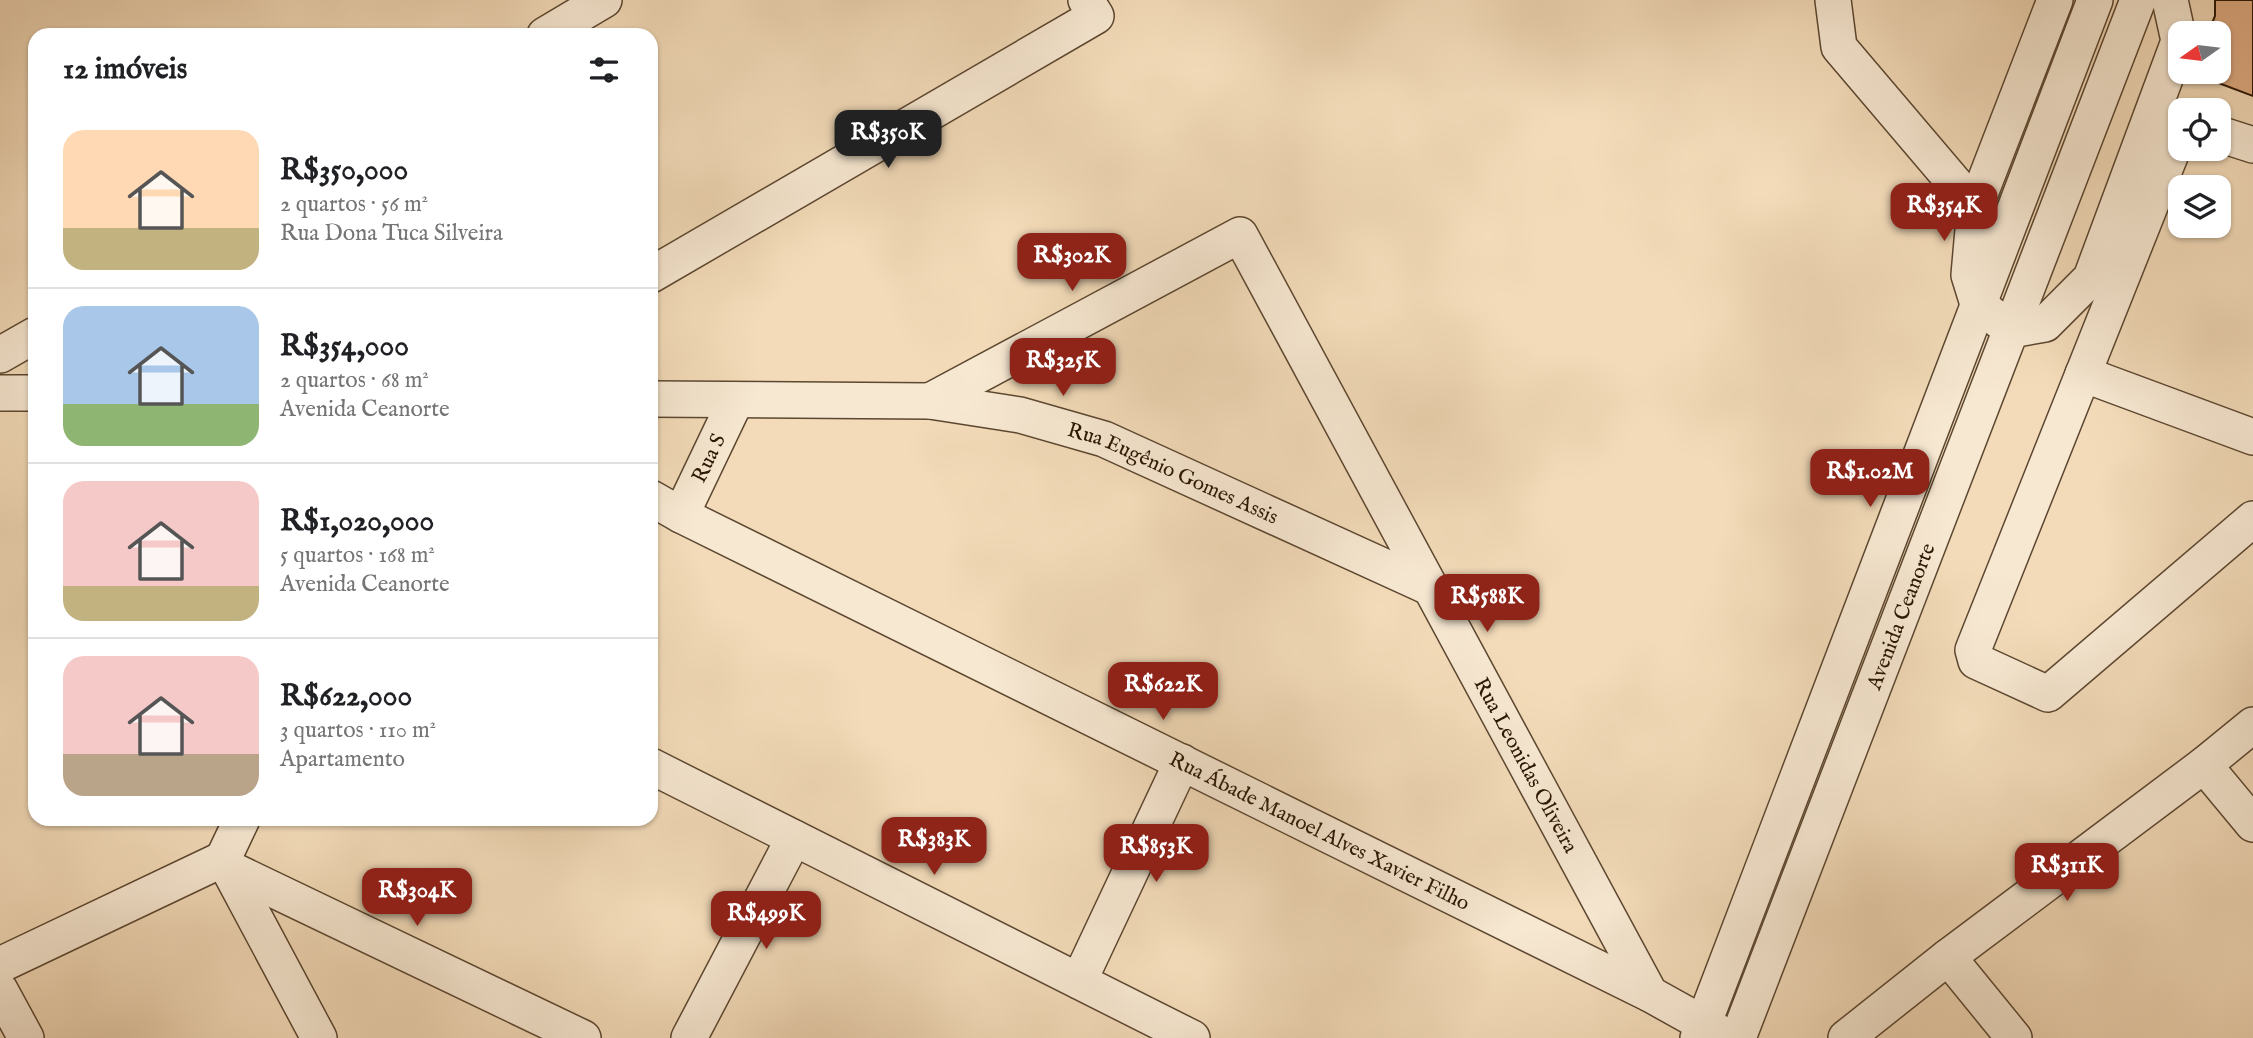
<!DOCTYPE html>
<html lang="pt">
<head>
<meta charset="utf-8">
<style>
  body { margin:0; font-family:"IM FELL English",serif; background:#f6f6f6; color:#202124; height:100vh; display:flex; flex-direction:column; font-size:26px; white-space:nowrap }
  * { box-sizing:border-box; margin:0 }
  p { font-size:23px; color:#757577 }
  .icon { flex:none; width:38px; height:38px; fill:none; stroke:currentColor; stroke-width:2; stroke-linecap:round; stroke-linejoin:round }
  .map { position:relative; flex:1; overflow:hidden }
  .panel { position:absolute; left:28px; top:28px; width:630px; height:798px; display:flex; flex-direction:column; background:#fff; border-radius:21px; box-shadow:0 2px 5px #0004 }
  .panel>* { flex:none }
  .needle { width:46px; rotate:256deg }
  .tools { position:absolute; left:2168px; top:21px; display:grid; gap:14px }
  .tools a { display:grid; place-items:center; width:63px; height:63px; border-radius:14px; background:#fff; box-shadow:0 2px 5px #0004; font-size:35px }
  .price { position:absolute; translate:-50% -60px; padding:0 16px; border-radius:14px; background:#8f2418; color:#fff; font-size:23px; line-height:46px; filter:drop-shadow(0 2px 4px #0008) }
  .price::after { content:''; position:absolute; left:50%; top:42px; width:21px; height:16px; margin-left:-10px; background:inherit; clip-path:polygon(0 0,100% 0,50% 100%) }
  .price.active { background:#222; color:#fff }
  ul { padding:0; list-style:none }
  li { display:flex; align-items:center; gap:21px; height:175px; padding:0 35px }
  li+li { border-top:2px solid #e0e0e0 }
  li span { display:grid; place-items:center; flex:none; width:196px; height:140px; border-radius:21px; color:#555 }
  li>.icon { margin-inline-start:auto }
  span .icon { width:84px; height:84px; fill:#fffc; stroke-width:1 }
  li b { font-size:30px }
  h2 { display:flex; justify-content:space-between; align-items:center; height:84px; padding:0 35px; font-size:30px }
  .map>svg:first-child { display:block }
  .building { fill:#e0ad85; stroke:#2a1602; stroke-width:2 }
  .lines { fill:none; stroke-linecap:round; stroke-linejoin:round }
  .minor-casing { stroke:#5c4730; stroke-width:38 }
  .minor { stroke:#f7e8d2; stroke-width:35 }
  .labels { text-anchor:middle; stroke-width:7; stroke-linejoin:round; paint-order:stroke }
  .street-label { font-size:21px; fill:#2a1602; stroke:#f7e8d2 }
</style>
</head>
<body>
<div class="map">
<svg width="2253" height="1038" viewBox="0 0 2253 1038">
  <rect width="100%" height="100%" fill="#f3dbb9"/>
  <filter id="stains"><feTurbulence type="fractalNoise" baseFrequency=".00286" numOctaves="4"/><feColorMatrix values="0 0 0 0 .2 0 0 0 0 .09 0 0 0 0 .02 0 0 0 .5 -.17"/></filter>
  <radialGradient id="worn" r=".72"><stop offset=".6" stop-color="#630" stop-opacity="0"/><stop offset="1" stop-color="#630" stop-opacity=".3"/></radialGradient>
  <path class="building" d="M 2215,0 L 2253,0 L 2253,96 L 2192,73 L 2219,72 L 2219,33 L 2208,33 L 2215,16 Z"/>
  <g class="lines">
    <g class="minor-casing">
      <g id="minor">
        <path d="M 1833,0 L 1839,47 L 1975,207"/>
        <path d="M 2055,0 L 1975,207 L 1969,275 L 1978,304 L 2011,330 L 2045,324 L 2091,278 L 2179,41 L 2170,0"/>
        <path d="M 545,35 L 604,0"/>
        <path d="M 2180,131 L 1973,650 L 1976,661 L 2048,694 L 2253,519"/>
        <path d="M 2219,134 L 2253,145"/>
        <path d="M 651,275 L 1096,16 L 1086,0"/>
        <path d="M 0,355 L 35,335"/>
        <path d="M 2083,374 L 2253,437"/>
        <path d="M 0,393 L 35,393"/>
        <path id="s1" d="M 651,399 L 930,401 L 1020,415 L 1104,439 L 1431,588"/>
        <path id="s2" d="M 930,401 L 1240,235 L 1650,994 L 1729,1038"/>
        <path id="s3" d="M 651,498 L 681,515 L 1650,994"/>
        <path id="s4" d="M 681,515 L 736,400"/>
        <path d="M 2204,765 L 2253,824"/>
        <path d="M 651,766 L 1192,1038"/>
        <path d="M 223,859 L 242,819"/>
        <path d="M 225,862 L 319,1038"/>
        <path d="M 228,868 L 583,1038"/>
        <path d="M 1948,957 L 2014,1038"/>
        <path d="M 0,965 L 223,859"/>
        <path d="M 1079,981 L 1182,762"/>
        <path d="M 0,990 L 26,1038"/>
        <path d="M 689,1038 L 794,838"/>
        <path d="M 1698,1038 L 2095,0"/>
        <path id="s5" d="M 1738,1038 L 2138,0"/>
        <path d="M 1846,1038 L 1948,957 L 2204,765 L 2253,725"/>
      </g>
    </g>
    <use href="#minor" class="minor"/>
  </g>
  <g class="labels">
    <g class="street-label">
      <text dy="7" stroke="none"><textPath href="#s4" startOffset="63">Rua S</textPath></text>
      <text dy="7" stroke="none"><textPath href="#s1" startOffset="534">Rua Eugênio Gomes Assis</textPath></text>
      <text dy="7" stroke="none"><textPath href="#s5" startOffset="452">Avenida Ceanorte</textPath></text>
      <text dy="7" stroke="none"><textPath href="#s2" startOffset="954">Rua Leonidas Oliveira</textPath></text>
      <text dy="7" stroke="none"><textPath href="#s3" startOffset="747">Rua Ábade Manoel Alves Xavier Filho</textPath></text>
    </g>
  </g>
  <rect width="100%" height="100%" filter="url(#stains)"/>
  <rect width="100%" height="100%" fill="url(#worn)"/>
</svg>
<div class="tools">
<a><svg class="needle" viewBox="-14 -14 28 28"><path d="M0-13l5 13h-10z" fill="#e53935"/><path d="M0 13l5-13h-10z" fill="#757577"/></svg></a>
<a><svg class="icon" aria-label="locate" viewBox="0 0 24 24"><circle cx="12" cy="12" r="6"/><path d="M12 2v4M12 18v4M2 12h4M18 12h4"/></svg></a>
<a><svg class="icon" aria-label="layers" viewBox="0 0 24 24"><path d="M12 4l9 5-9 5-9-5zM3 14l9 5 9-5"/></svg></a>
</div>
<b class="price active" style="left:888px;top:170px">R$350K</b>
<b class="price" style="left:1944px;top:243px">R$354K</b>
<b class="price" style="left:1072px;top:293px">R$302K</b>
<b class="price" style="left:1063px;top:398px">R$325K</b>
<b class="price" style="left:1870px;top:509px">R$1.02M</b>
<b class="price" style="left:1487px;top:634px">R$588K</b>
<b class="price" style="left:1163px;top:722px">R$622K</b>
<b class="price" style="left:934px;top:877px">R$383K</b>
<b class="price" style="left:1156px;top:884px">R$853K</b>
<b class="price" style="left:2067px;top:903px">R$311K</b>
<b class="price" style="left:417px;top:928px">R$304K</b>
<b class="price" style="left:766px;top:951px">R$499K</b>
<section class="panel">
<h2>12 imóveis<svg class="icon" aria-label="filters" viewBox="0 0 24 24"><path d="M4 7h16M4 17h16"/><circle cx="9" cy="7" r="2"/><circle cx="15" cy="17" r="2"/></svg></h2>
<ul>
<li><span style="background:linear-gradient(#ffd9b3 70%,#c2b280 0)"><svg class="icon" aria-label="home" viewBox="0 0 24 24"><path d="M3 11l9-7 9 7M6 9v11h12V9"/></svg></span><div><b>R$350,000</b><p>2 quartos · 56 m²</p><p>Rua Dona Tuca Silveira</p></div></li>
<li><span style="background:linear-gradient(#a9c7e8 70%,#8fb573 0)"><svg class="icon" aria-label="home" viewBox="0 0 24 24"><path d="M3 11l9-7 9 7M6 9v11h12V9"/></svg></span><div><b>R$354,000</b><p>2 quartos · 68 m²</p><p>Avenida Ceanorte</p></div></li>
<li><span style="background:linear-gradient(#f6c9c9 75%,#c2b280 0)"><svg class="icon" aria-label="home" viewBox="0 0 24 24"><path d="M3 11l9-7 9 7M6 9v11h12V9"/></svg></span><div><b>R$1,020,000</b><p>5 quartos · 168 m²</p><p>Avenida Ceanorte</p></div></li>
<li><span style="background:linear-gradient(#f6c9c9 70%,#b9a48a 0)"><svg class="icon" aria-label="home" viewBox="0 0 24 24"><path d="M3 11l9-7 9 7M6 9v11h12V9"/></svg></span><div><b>R$622,000</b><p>3 quartos · 110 m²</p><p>Apartamento</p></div></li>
</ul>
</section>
</div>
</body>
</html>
